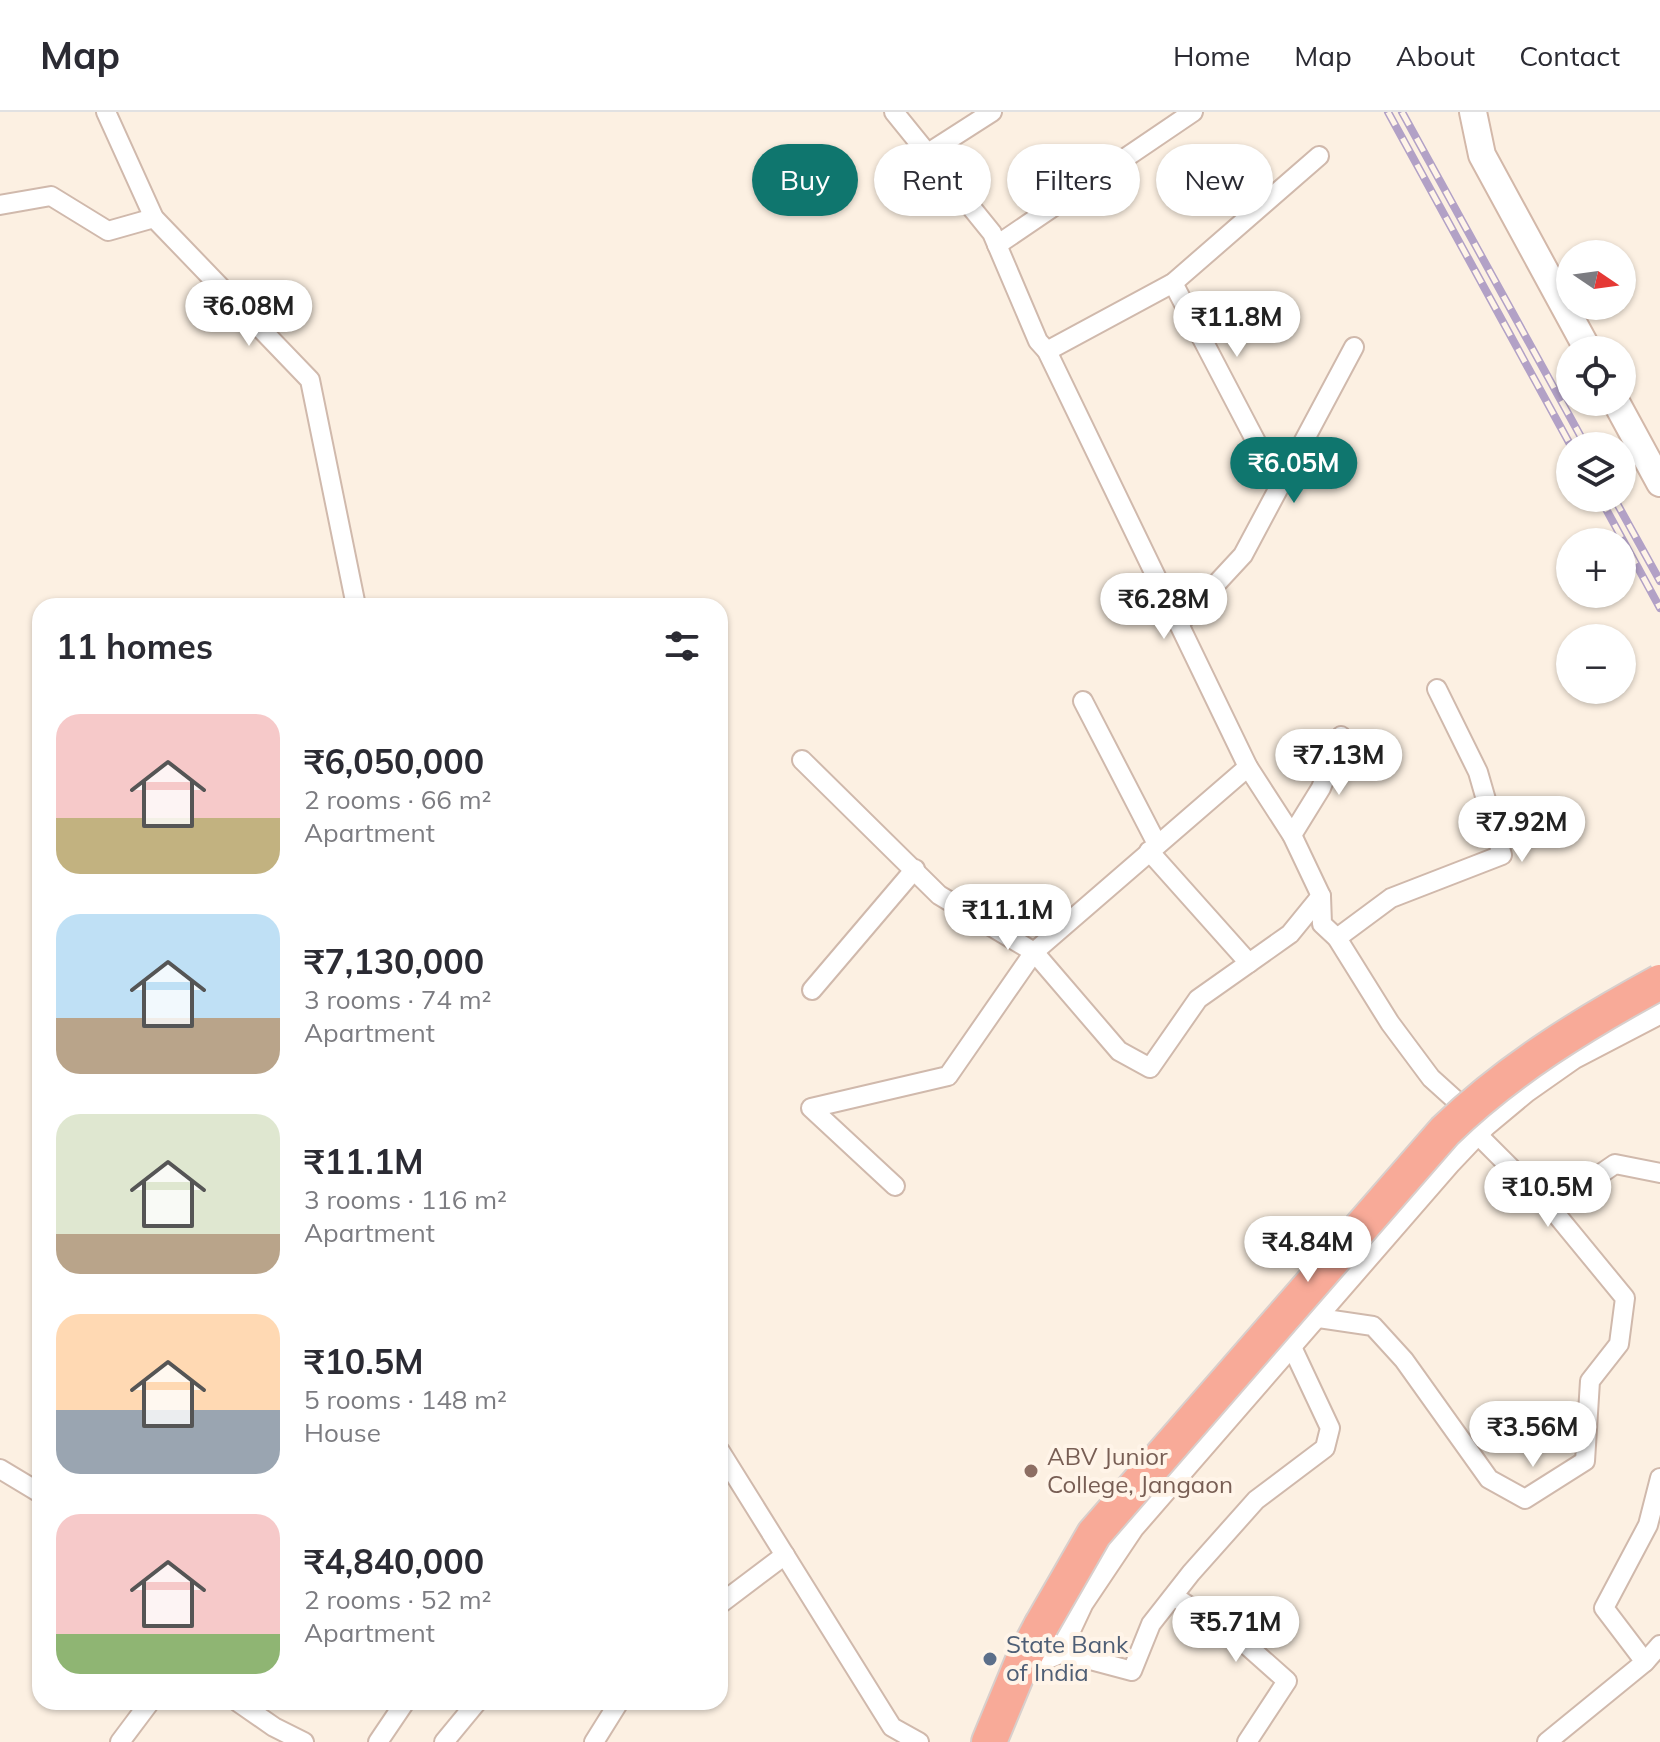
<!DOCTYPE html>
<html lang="en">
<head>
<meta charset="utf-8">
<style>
  body { margin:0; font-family:Mulish,sans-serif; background:#f7f7f7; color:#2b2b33; height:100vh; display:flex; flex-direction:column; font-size:30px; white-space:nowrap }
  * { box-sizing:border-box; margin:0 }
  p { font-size:26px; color:#7c7c81 }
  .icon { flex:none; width:44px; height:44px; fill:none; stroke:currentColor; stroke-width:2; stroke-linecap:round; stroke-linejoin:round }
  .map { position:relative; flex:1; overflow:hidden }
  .panel { position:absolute; left:32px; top:486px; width:696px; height:1112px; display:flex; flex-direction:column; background:#fff; border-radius:24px; box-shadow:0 2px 6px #0004 }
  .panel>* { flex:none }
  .guide { position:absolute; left:752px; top:32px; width:760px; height:72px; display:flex; gap:16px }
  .needle { width:52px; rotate:103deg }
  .fabs { position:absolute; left:1556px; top:128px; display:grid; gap:16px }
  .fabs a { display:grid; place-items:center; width:80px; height:80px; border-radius:50%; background:#fff; box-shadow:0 2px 6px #0004; font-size:40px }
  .price { position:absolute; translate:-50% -68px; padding:0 18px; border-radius:28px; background:#fff; color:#222; font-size:26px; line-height:52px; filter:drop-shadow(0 2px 4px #0008) }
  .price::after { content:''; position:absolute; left:50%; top:48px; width:24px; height:18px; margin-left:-12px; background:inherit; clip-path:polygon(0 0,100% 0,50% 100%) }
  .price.selected { background:#0f766e; color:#fff }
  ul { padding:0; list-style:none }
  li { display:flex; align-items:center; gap:24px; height:200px; padding:0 24px }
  li span { display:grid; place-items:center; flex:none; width:224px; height:160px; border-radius:24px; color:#555 }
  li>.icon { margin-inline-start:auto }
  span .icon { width:96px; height:96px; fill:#fffc; stroke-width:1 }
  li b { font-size:34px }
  h2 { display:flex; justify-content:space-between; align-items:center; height:96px; padding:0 24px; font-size:34px }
  .chip { padding:0 28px; border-radius:36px; background:#fff; box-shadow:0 2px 6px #0004; font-size:28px; line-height:72px }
  .chip.selected { background:#0f766e; color:#fff }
  header { display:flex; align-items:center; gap:48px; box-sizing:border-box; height:112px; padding:0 40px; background:#fff; border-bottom:2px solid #e1e1e2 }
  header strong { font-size:38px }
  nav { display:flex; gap:44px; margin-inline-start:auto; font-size:28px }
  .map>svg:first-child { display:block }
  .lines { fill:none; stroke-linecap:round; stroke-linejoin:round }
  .street-casing { stroke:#d0b9ac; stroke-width:22 }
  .secondary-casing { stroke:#d3b8a9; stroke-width:30 }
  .highway-casing { stroke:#d8cfcc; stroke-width:38 }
  .street { stroke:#fff; stroke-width:18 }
  .secondary { stroke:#fff; stroke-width:26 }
  .highway { stroke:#f8aa98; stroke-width:34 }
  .rail-casing { stroke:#b2a1c6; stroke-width:8 }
  .rail { stroke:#fff4e8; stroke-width:5; stroke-dasharray:15; stroke-linecap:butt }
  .highway-bridge-casing { stroke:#d8cfcc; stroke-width:38; stroke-linecap:butt }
  .highway-bridge { stroke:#f8aa98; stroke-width:34 }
  .education-dot { fill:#8d6e63; stroke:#fff4e8; stroke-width:3 }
  .service-dot { fill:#5c6f8a; stroke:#fff4e8; stroke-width:3 }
  .labels { text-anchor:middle; stroke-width:8; stroke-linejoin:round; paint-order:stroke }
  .education-label { font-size:24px; fill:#785e54; stroke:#fff4e8; text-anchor:start }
  .service-label { font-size:24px; fill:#4e5e75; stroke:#fff4e8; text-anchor:start }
</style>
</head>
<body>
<header>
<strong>Map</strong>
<nav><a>Home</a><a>Map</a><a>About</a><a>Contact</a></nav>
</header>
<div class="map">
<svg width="1660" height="1630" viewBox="0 0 1660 1630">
  <rect width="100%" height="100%" fill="#fcf0e2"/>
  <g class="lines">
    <g class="street-casing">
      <g id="street">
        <path d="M 106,0 L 154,106 L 310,268 L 356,494"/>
        <path d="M 894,0 L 992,121 L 1038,229 L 1047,239 L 1248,655 L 1292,723 L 1321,784 L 1322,812 L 1337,826 L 1390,911 L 1431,966 L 1472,1003"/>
        <path d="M 928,41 L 992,0"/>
        <path d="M 0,93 L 51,84 L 108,119 L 154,106"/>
        <path d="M 997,133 L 1193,0"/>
        <path d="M 1173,171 L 1263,343"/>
        <path d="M 1047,239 L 1173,171 L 1319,44"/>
        <path d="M 1179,512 L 1243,443 L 1354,235"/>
        <path d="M 1083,589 L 1157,732"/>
        <path d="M 802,648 L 939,783 L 1034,840 L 1248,655"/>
        <path d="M 1292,723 L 1321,676 L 1341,624"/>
        <path d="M 1149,739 L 1249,851"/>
        <path d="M 1337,826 L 1391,786 L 1502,743 L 1478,660 L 1437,577"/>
        <path d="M 812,878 L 915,757"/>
        <path d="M 1475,1020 L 1551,1096 L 1615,1052 L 1660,1061"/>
        <path d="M 895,1074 L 811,996 L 948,964 L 1034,840 L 1119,939 L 1150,956 L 1198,887 L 1290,822 L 1321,784"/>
        <path d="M 1312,1205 L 1373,1214 L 1404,1248 L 1489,1367 L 1525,1387 L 1585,1349 L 1590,1269 L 1619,1232 L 1625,1186 L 1551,1096"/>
        <path d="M 720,1339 L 892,1615 L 919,1630"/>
        <path d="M 0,1357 L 40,1381"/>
        <path d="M 1175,1485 L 1242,1529 L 1287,1569 L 1247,1630"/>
        <path d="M 720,1492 L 785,1443"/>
        <path d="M 1057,1539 L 1132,1559 L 1151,1512 L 1191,1461 L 1256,1388 L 1325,1336 L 1330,1316 L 1291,1233"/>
        <path d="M 1645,1550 L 1660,1533"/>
        <path d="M 238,1590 L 274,1615 L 304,1630"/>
        <path d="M 120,1630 L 150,1590"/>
        <path d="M 378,1630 L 405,1590"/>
        <path d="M 444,1630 L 477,1590"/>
        <path d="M 594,1630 L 619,1590"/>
        <path d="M 1547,1630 L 1645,1550 L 1604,1496 L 1648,1413 L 1660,1366"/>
      </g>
    </g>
    <g class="secondary-casing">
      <g id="secondary">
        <path d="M 1473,0 L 1482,43 L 1588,238"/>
        <path d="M 1616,290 L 1660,371"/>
        <path d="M 1023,1548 L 1040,1546 L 1057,1539 L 1080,1490 L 1131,1414 L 1448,1049 L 1483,1012 L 1525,977 L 1572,944 L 1660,898"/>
      </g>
    </g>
    <g class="highway-casing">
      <path id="highway" d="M 989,1630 L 1023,1548 L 1041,1514"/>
    </g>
    <use href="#street" class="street"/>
    <use href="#secondary" class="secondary"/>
    <use href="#highway" class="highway"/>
    <g class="rail-casing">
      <g id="rail">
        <path d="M 1388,0 L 1571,334"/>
        <path d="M 1402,0 L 1586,334"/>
        <path d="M 1600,386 L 1660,496"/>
        <path d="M 1614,386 L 1660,469"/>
      </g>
    </g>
    <use href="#rail" class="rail"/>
    <g class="highway-bridge-casing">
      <path id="highway-bridge" d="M 1041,1514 L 1094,1422 L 1445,1019 C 1509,957 1583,912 1660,870"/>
    </g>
    <use href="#highway-bridge" class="highway-bridge"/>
  </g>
  <circle class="education-dot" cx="1031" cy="1359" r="8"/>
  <circle class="service-dot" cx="990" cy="1547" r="8"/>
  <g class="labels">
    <g class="education-label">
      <text x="1047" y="1353">ABV Junior<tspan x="1047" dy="28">College, Jangaon</tspan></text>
    </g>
    <g class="service-label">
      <text x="1006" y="1541">State Bank<tspan x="1006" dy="28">of India</tspan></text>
    </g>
  </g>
</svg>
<div class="fabs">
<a><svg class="needle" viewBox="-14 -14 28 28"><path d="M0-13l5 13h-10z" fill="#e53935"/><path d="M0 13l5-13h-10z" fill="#7c7c81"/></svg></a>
<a><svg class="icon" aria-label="locate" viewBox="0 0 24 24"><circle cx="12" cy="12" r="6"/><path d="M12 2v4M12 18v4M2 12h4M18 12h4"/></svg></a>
<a><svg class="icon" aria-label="layers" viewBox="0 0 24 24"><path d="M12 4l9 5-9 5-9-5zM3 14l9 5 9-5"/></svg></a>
<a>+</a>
<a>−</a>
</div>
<b class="price" style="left:249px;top:236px">₹6.08M</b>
<b class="price" style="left:1237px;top:247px">₹11.8M</b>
<b class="price selected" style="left:1294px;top:393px">₹6.05M</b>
<b class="price" style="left:1164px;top:529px">₹6.28M</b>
<b class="price" style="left:1339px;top:685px">₹7.13M</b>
<b class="price" style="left:1522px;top:752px">₹7.92M</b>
<b class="price" style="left:1008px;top:840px">₹11.1M</b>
<b class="price" style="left:1548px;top:1117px">₹10.5M</b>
<b class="price" style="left:1308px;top:1172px">₹4.84M</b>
<b class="price" style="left:1533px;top:1357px">₹3.56M</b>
<b class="price" style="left:1236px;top:1552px">₹5.71M</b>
<div class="guide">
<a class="chip selected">Buy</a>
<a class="chip">Rent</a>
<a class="chip">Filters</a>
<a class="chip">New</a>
</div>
<section class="panel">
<h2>11 homes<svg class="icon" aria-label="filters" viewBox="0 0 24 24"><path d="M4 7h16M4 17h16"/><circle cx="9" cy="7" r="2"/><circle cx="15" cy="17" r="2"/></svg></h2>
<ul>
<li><span style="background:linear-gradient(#f6c9c9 65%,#c2b280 0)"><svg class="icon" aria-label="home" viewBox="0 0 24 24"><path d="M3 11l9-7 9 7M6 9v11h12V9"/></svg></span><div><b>₹6,050,000</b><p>2 rooms · 66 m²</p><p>Apartment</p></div></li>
<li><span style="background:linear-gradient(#bfe0f5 65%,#b9a48a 0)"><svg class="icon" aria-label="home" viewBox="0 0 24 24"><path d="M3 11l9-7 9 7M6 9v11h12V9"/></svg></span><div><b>₹7,130,000</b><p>3 rooms · 74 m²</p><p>Apartment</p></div></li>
<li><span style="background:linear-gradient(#dfe7d0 75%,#b9a48a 0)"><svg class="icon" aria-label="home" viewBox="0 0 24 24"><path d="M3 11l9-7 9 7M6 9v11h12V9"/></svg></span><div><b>₹11.1M</b><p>3 rooms · 116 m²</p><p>Apartment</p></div></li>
<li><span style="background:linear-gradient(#ffd9b3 60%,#9aa5b1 0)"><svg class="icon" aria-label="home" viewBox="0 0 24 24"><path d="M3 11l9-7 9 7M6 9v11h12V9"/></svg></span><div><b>₹10.5M</b><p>5 rooms · 148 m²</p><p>House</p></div></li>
<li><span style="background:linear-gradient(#f6c9c9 75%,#8fb573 0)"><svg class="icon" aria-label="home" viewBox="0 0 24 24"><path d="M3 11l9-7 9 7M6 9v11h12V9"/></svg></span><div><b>₹4,840,000</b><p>2 rooms · 52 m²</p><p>Apartment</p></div></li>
</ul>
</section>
</div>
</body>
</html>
